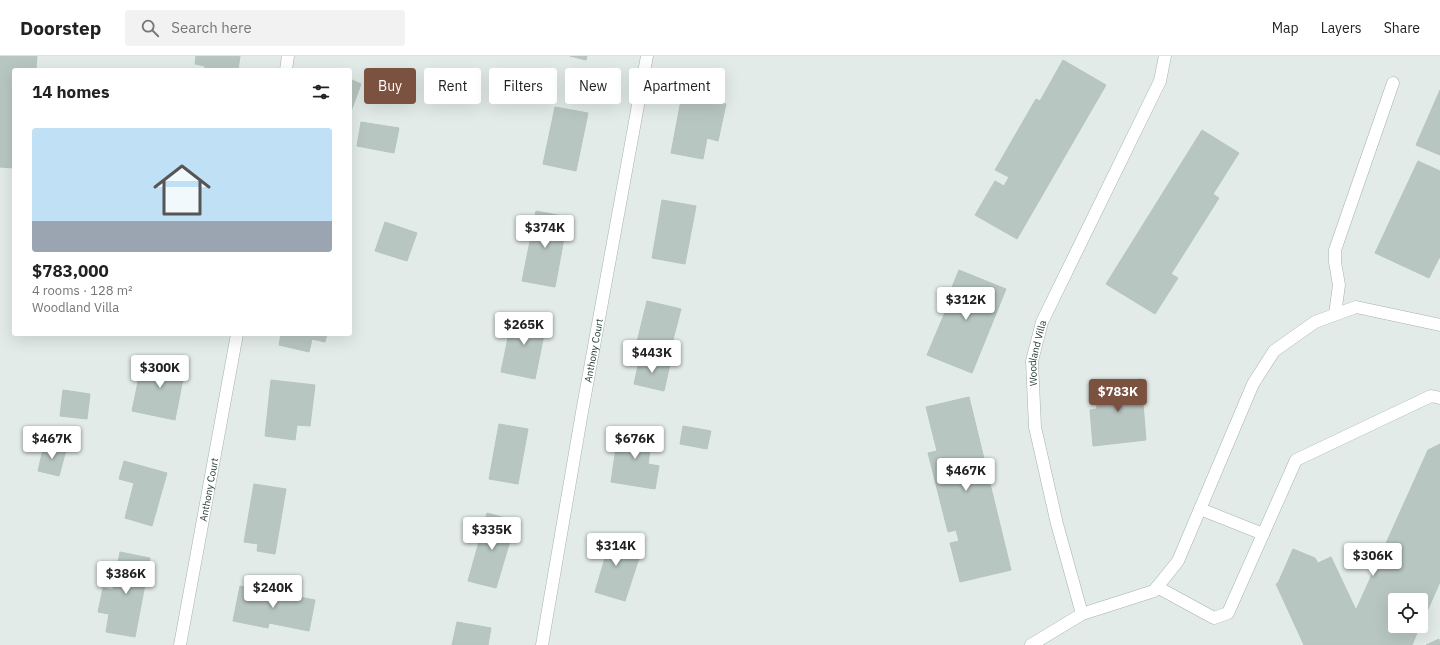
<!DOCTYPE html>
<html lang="en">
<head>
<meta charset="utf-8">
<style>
  body { margin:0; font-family:"IBM Plex Sans",sans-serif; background:#f2f2f2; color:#222; height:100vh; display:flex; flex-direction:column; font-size:15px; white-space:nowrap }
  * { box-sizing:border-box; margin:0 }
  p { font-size:13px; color:#767676 }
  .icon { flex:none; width:22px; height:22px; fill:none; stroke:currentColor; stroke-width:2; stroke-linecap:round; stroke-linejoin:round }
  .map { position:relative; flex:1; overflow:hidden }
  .side { position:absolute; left:12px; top:12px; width:340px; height:268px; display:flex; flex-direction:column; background:#fff; border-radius:4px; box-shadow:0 4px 16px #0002 }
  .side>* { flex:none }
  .guide { position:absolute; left:364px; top:12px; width:380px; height:36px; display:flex; gap:8px }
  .tools { position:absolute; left:1388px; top:537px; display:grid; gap:8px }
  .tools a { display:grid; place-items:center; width:40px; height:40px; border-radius:4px; background:#fff; box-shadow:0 4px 16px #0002; font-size:20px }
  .price { position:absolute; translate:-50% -34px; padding:0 9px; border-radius:4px; background:#fff; color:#222; font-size:13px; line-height:26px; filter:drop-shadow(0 1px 2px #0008) }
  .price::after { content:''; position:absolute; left:50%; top:24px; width:12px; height:9px; margin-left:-6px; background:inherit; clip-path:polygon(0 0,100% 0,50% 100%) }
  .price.current { background:#7b5140; color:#fff }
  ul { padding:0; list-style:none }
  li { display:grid; align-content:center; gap:8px; height:212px; padding:0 20px }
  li+li { border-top:1px solid #e0e0e0 }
  li span { display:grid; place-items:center; height:124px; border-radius:4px; color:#555 }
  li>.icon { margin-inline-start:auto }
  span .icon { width:72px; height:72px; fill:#fffc; stroke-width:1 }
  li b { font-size:17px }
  h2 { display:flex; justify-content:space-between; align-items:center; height:48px; padding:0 20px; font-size:17px }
  .chip { padding:0 14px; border-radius:4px; background:#fff; box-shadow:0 4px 16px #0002; font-size:14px; line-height:36px }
  .chip.current { background:#7b5140; color:#fff }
  header { display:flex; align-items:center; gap:24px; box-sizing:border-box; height:56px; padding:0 20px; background:#fff; border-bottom:1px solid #e0e0e0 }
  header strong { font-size:19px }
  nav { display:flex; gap:22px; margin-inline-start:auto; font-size:14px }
  .search { width:280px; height:36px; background:#f2f2f2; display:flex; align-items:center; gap:10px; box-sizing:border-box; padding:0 14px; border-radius:4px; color:#767676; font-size:15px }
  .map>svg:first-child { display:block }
  .building { fill:#b8c6c1; stroke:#b5c5bf }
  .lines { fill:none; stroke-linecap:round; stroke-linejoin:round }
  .minor-casing { stroke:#a5b3af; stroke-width:13 }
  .minor { stroke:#fff; stroke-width:12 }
  .labels { text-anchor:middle; stroke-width:4; stroke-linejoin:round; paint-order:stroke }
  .street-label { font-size:10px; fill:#243b36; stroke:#f3f8f6 }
</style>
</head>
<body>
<header>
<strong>Doorstep</strong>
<div class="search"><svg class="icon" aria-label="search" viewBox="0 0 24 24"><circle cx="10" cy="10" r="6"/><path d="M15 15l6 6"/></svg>Search here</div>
<nav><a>Map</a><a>Layers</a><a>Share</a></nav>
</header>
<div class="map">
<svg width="1440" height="589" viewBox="0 0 1440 589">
  <rect width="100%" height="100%" fill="#e2ebe8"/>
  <g class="building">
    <path d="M 0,0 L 37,0 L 36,14 L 14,14 L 14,112 L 0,111 Z"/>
    <path d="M 196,0 L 240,0 L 238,14 L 204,14 L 205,10 L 195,8 Z"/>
    <path d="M 570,0 L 587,0 L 586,4 Z"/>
    <path d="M 1063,4 L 1106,29 L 1017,183 L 975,159 L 995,125 L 1004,130 L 1009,121 L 995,114 L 1036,43 L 1040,45 Z"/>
    <path d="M 350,23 L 361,28 L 350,58 Z"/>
    <path d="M 1440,34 L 1440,99 L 1416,89 Z"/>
    <path d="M 682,39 L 726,48 L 718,85 L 707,82 L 703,103 L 671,97 Z"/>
    <path d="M 555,51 L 588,57 L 576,115 L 543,108 Z"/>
    <path d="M 361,66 L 399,72 L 394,97 L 357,90 Z"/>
    <path d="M 1202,74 L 1239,97 L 1213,138 L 1219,142 L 1171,218 L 1178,222 L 1155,258 L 1106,228 Z"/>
    <path d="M 1418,105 L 1440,115 L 1440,202 L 1439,202 L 1429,222 L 1375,197 Z"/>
    <path d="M 662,144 L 696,150 L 685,208 L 652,202 Z"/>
    <path d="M 536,155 L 568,161 L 555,231 L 522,225 Z"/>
    <path d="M 385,166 L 417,177 L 407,205 L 375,195 Z"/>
    <path d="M 959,214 L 1006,233 L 972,317 L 927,299 L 946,254 L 943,253 Z"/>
    <path d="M 647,245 L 681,253 L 670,295 L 637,286 Z"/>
    <path d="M 513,257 L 547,264 L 535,323 L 501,316 Z"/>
    <path d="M 281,278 L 327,278 L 325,286 L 312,283 L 309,296 L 279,289 Z"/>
    <path d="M 152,300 L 186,307 L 175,364 L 132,355 L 139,321 L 148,323 Z"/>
    <path d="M 640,301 L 670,308 L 664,335 L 634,328 Z"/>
    <path d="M 1141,323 L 1146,384 L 1093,390 L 1090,354 L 1097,353 L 1095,328 Z"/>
    <path d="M 271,324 L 315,329 L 310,370 L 297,369 L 295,384 L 265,380 Z"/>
    <path d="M 63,334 L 90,338 L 87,363 L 60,360 Z"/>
    <path d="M 969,341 L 1011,514 L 960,526 L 950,487 L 959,485 L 956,474 L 948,476 L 928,397 L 937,395 L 926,351 Z"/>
    <path d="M 499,368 L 528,373 L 518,428 L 489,423 Z"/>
    <path d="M 683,370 L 711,375 L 707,393 L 680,388 Z"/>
    <path d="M 624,371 L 653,375 L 648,408 L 659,410 L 655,433 L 611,426 L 616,392 L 621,392 Z"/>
    <path d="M 1440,388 L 1440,526 L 1421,569 L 1421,544 L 1395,544 L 1395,570 L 1420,570 L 1412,589 L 1304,589 L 1276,528 L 1278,527 L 1293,493 L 1315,502 L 1318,507 L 1331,501 L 1356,554 L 1428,394 Z"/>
    <path d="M 44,389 L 66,394 L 59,420 L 38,415 Z"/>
    <path d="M 124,405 L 167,417 L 152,470 L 125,462 L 134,427 L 119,423 Z"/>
    <path d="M 254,428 L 286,433 L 275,498 L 257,495 L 258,488 L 244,486 Z"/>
    <path d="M 487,457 L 516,465 L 496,532 L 468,525 Z"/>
    <path d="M 599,480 L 642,493 L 625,545 L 595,536 L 605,502 L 593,498 Z"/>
    <path d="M 120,496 L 150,502 L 135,581 L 106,576 L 109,558 L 98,556 L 103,532 L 113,534 Z"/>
    <path d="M 240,530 L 315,544 L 309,575 L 269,567 L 268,572 L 233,565 Z"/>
    <path d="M 457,566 L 491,572 L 488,589 L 452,589 Z"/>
    <path d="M 1439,583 L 1440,589 L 1426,589 Z"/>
  </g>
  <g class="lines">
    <g class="minor-casing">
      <g id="minor">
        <path d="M 286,14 L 288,0"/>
        <path d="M 1335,258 L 1339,229 L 1335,206 L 1335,194 L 1393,27"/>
        <path d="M 1200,453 L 1263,478"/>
        <path d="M 1157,531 L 1214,562 L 1228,557 L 1296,404 L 1431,340 L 1440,342"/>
        <path d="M 1082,558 L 1154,535 L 1178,505 L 1253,328 L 1274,295 L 1315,266 L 1356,251 L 1440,269"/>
        <path id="s1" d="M 180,589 L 237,278"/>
        <path id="s2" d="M 542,589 L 582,356 L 647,0"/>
        <path id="s3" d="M 1031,589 L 1082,558 L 1057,468 L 1035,371 L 1032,305 L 1042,266 L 1160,25 L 1165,0"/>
      </g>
    </g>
    <use href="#minor" class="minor"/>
  </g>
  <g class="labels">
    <g class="street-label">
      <text dy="4" stroke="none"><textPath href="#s2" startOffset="299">Anthony Court</textPath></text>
      <text dy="4" stroke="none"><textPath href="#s3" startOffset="327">Woodland Villa</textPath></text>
      <text dy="4" stroke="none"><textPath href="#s1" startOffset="158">Anthony Court</textPath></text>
    </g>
  </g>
</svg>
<div class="tools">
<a><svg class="icon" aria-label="locate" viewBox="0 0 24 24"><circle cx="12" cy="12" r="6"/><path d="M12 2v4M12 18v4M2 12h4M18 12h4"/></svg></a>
</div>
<b class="price" style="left:545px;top:193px">$374K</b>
<b class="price" style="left:966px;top:265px">$312K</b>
<b class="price" style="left:524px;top:290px">$265K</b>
<b class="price" style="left:652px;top:318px">$443K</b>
<b class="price" style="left:160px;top:333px">$300K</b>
<b class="price current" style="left:1118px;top:357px">$783K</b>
<b class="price" style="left:52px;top:404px">$467K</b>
<b class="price" style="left:635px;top:404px">$676K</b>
<b class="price" style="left:966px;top:436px">$467K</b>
<b class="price" style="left:492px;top:495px">$335K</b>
<b class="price" style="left:616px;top:511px">$314K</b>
<b class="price" style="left:1373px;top:521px">$306K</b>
<b class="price" style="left:126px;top:539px">$386K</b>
<b class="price" style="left:273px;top:553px">$240K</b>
<div class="guide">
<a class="chip current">Buy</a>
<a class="chip">Rent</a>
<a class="chip">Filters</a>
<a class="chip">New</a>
<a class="chip">Apartment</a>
</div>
<section class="side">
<h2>14 homes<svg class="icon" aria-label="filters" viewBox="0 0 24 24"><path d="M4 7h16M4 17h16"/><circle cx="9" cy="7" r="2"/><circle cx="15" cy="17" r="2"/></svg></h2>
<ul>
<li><span style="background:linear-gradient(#bfe0f5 75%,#9aa5b1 0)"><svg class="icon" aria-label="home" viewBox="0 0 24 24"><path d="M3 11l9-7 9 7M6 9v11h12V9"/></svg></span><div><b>$783,000</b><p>4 rooms · 128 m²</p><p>Woodland Villa</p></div></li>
</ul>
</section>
</div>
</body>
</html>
